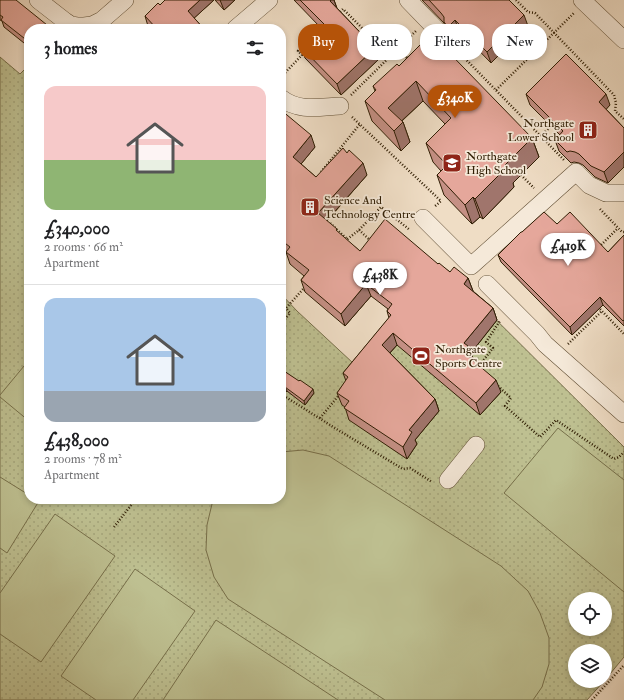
<!DOCTYPE html>
<html lang="en">
<head>
<meta charset="utf-8">
<style>
  body { margin:0; font-family:"IM FELL Double Pica",serif; background:#f2f2f2; color:#202124; height:100vh; display:flex; flex-direction:column; font-size:15px; white-space:nowrap }
  * { box-sizing:border-box; margin:0 }
  p { font-size:13px; color:#757577 }
  .icon { flex:none; width:22px; height:22px; fill:none; stroke:currentColor; stroke-width:2; stroke-linecap:round; stroke-linejoin:round }
  .map { position:relative; flex:1; overflow:hidden }
  .sheet { position:absolute; left:24px; top:24px; width:262px; height:480px; display:flex; flex-direction:column; background:#fff; border-radius:16px; box-shadow:0 2px 6px #0003 }
  .sheet>* { flex:none }
  .guide { position:absolute; left:298px; top:24px; width:266px; height:36px; display:flex; gap:8px }
  .buttons { position:absolute; left:568px; top:592px; display:grid; gap:8px }
  .buttons a { display:grid; place-items:center; width:44px; height:44px; border-radius:50%; background:#fff; box-shadow:0 2px 6px #0003; font-size:20px }
  .price { position:absolute; translate:-50% -34px; padding:0 9px; border-radius:14px; background:#fff; color:#222; font-size:13px; line-height:26px; filter:drop-shadow(0 1px 2px #0008) }
  .price::after { content:''; position:absolute; left:50%; top:24px; width:12px; height:9px; margin-left:-6px; background:inherit; clip-path:polygon(0 0,100% 0,50% 100%) }
  .price.selected { background:#b45309; color:#fff }
  ul { padding:0; list-style:none }
  li { display:grid; align-content:center; gap:8px; height:212px; padding:0 20px }
  li+li { border-top:1px solid #e0e0e0 }
  li span { display:grid; place-items:center; height:124px; border-radius:12px; color:#555 }
  li>.icon { margin-inline-start:auto }
  span .icon { width:72px; height:72px; fill:#fffc; stroke-width:1 }
  li b { font-size:17px }
  h2 { display:flex; justify-content:space-between; align-items:center; height:48px; padding:0 20px; font-size:17px }
  .tag { padding:0 14px; border-radius:16px; background:#fff; box-shadow:0 2px 6px #0003; font-size:14px; line-height:36px }
  .tag.selected { background:#b45309; color:#fff }
  .map>svg:first-child { display:block }
  .grass { fill:url(#grass-dots); stroke:#776f4a; fill-rule:evenodd }
  .garden { fill:#bec091; stroke:#776f4a }
  .lines { fill:none; stroke-linecap:round; stroke-linejoin:round }
  .minor-casing { stroke:#604e34; stroke-width:18 }
  .path { stroke:#301e04; stroke-width:2.5; stroke-dasharray:1 2; stroke-linecap:butt }
  .minor { stroke:#f5e9d9; stroke-width:17 }
  .wall { fill:#c59085; stroke:#301e04 }
  .shaded-wall { fill:#a0756c; stroke:#301e04 }
  .building { fill:#e5a79b; stroke:#301e04 }
  .labels { text-anchor:middle; stroke-width:3.5; stroke-linejoin:round; paint-order:stroke }
  .poi-label { font-size:12px; fill:#301e04; stroke:#f5e9d9; text-anchor:start }
</style>
</head>
<body>
<div class="map">
<svg width="624" height="700" viewBox="0 0 624 700">
  <defs>
    <pattern id="grass-dots" width="8" height="8" patternUnits="userSpaceOnUse"><rect width="8" height="8" fill="#bec091"/><path d="M2 2h.1M6 6h.1" fill="none" stroke="#a4a57b" stroke-width="1.8" stroke-linecap="round"/></pattern>
  </defs>
  <rect width="100%" height="100%" fill="#efddc5"/>
  <filter id="stains"><feTurbulence type="fractalNoise" baseFrequency=".005" numOctaves="4"/><feColorMatrix values="0 0 0 0 .2 0 0 0 0 .09 0 0 0 0 .02 0 0 0 .5 -.17"/></filter>
  <radialGradient id="worn" r=".72"><stop offset=".6" stop-color="#630" stop-opacity="0"/><stop offset="1" stop-color="#630" stop-opacity=".3"/></radialGradient>
  <path class="grass" d="M 0,57 L 20,74 L 29,65 L 29,499 L 281,499 L 281,294 L 297,311 L 353,363 L 448,272 L 624,447 L 624,657 L 605,680 L 605,651 L 575,651 L 575,681 L 604,681 L 587,700 L 0,700 ZM 575,599 L 605,599 L 605,629 L 575,629 Z"/>
  <g class="garden">
    <path d="M 29,360 L 29,421 L 0,397 L 0,395 Z"/>
    <path d="M 558,428 L 624,480 L 624,592 L 504,493 Z"/>
    <path d="M 303,450 L 329,456 L 501,566 L 528,591 L 540,613 L 549,638 L 549,664 L 542,687 L 533,700 L 385,700 L 228,599 L 214,577 L 206,550 L 207,525 L 212,504 L 215,499 L 281,499 L 281,452 Z"/>
    <path d="M 0,477 L 29,495 L 29,499 L 36,499 L 39,501 L 7,553 L 0,548 Z"/>
    <path d="M 55,514 L 115,556 L 41,662 L 0,634 L 0,593 Z"/>
    <path d="M 135,569 L 195,611 L 133,700 L 96,700 L 61,676 Z"/>
    <path d="M 216,620 L 338,700 L 163,700 Z"/>
  </g>
  <g class="lines">
    <g class="minor-casing">
      <g id="minor">
        <path d="M 38,0 L 65,21 L 71,25 L 77,26 L 84,26 L 92,25 L 102,20 L 125,0"/>
        <path d="M 408,0 L 438,31"/>
        <path d="M 582,0 L 624,40"/>
        <path d="M 235,29 L 269,0"/>
        <path d="M 281,98 C 299,112 319,107 340,106"/>
        <path d="M 423,218 L 471,266 L 576,172 L 589,185 L 606,193 L 624,193"/>
        <path d="M 487,284 L 537,334 L 545,344 L 624,414"/>
        <path d="M 448,480 L 476,445"/>
      </g>
    </g>
    <g class="path">
      <path d="M 516,0 L 528,12 L 535,13 L 614,95 L 616,103 L 615,111 L 624,119"/>
      <path d="M 338,14 L 343,9 L 390,56"/>
      <path d="M 448,41 L 565,161"/>
      <path d="M 454,47 L 465,36"/>
      <path d="M 398,48 L 409,60"/>
      <path d="M 281,77 L 302,55 L 298,51 L 303,46"/>
      <path d="M 496,90 L 574,13"/>
      <path d="M 351,95 L 416,31"/>
      <path d="M 352,117 L 441,201 L 434,207"/>
      <path d="M 541,136 L 551,126"/>
      <path d="M 321,172 L 360,124"/>
      <path d="M 521,175 L 534,188"/>
      <path d="M 600,209 L 622,232 L 624,232"/>
      <path d="M 328,225 L 330,223 L 347,239"/>
      <path d="M 359,230 L 371,241"/>
      <path d="M 345,241 L 359,230 L 381,207 L 410,230"/>
      <path d="M 599,247 L 618,228"/>
      <path d="M 598,307 L 624,334"/>
      <path d="M 281,324 L 290,313 L 286,308 L 305,287"/>
      <path d="M 568,344 L 602,311"/>
      <path d="M 478,367 L 493,348 L 486,342 L 500,321"/>
      <path d="M 498,386 L 511,398 L 505,406 L 540,437 L 556,420 L 614,459 L 619,457 L 624,452"/>
      <path d="M 281,394 L 338,430 L 403,469 L 410,468 L 432,482"/>
      <path d="M 320,418 L 340,394"/>
      <path d="M 114,527 L 136,499"/>
      <path d="M 592,700 L 624,665"/>
    </g>
    <use href="#minor" class="minor"/>
  </g>
  <g class="wall">
    <path d="M 0,0 L 29,29 L 29,47 L 4,27 L 2,21 L 0,20 Z"/>
    <path d="M 214,0 L 194,18 L 204,29 L 151,29 L 148,26 L 145,16 L 160,5 Z"/>
    <path d="M 215,0 L 235,0 L 224,10 Z"/>
    <path d="M 294,0 L 334,0 L 337,8 L 375,48 L 379,59 L 341,95 L 305,58 L 301,47 L 320,27 Z"/>
    <path d="M 422,0 L 509,0 L 528,26 L 491,63 L 459,30 L 452,38 L 448,33 L 444,23 Z"/>
    <path d="M 399,66 L 532,138 L 539,157 L 513,183 L 514,187 L 483,219 L 480,217 L 472,224 L 444,195 L 437,175 L 441,171 L 433,162 L 426,143 L 445,124 L 423,101 L 402,121 L 403,122 L 410,142 L 401,151 L 372,121 L 365,101 L 375,91 L 373,86 Z"/>
    <path d="M 526,94 L 610,105 L 606,109 L 624,128 L 624,167 L 608,183 L 595,177 L 583,165 L 579,163 L 574,162 L 571,163 L 559,151 L 555,140 L 560,135 L 530,105 Z"/>
    <path d="M 281,110 L 315,147 L 301,164 L 316,177 L 367,175 L 327,221 L 337,232 L 360,251 L 438,264 L 450,272 L 468,278 L 473,291 L 493,308 L 497,320 L 471,353 L 473,358 L 472,359 L 501,392 L 480,415 L 397,345 L 390,353 L 435,399 L 439,411 L 415,440 L 417,444 L 407,459 L 349,420 L 345,407 L 342,405 L 337,393 L 346,381 L 343,373 L 389,318 L 387,311 L 388,309 L 371,296 L 345,326 L 305,292 L 301,280 L 304,276 L 290,264 L 286,252 L 281,248 Z"/>
    <path d="M 557,224 L 608,252 L 624,235 L 624,326 L 603,305 L 572,335 L 501,262 L 498,255 L 522,232 Z"/>
    <path d="M 281,369 L 314,393 L 305,405 L 287,391 L 285,393 L 281,390 Z"/>
  </g>
  <g class="shaded-wall">
    <path d="M 200,0 L 214,0 L 191,21 L 188,11 Z"/>
    <path d="M 220,0 L 235,0 L 224,10 Z"/>
    <path d="M 331,0 L 334,0 L 337,9 L 330,1 Z"/>
    <path d="M 524,15 L 528,26 L 491,63 L 487,52 Z"/>
    <path d="M 455,20 L 459,30 L 452,38 L 448,27 Z"/>
    <path d="M 375,48 L 379,59 L 341,95 L 337,84 Z"/>
    <path d="M 416,81 L 423,101 L 395,127 L 388,108 Z"/>
    <path d="M 606,94 L 610,105 L 603,113 L 599,102 Z"/>
    <path d="M 403,122 L 410,142 L 401,151 L 394,131 Z"/>
    <path d="M 311,135 L 315,147 L 297,169 L 293,157 Z"/>
    <path d="M 532,138 L 539,157 L 513,183 L 514,187 L 483,219 L 475,199 L 505,165 Z"/>
    <path d="M 624,152 L 624,167 L 608,183 L 604,172 Z"/>
    <path d="M 363,163 L 367,175 L 322,226 L 318,213 Z"/>
    <path d="M 473,197 L 480,217 L 472,224 L 465,205 Z"/>
    <path d="M 468,278 L 473,291 L 468,296 L 464,284 Z"/>
    <path d="M 366,284 L 371,296 L 345,326 L 341,314 Z"/>
    <path d="M 600,297 L 603,305 L 572,335 L 570,327 Z"/>
    <path d="M 493,308 L 497,320 L 471,353 L 473,358 L 468,364 L 463,352 L 464,343 Z"/>
    <path d="M 393,333 L 397,345 L 386,357 L 382,345 Z"/>
    <path d="M 496,380 L 501,392 L 480,415 L 476,403 Z"/>
    <path d="M 285,387 L 287,391 L 285,393 L 284,389 Z"/>
    <path d="M 313,389 L 314,393 L 305,405 L 304,401 Z"/>
    <path d="M 435,399 L 439,411 L 415,440 L 417,444 L 407,459 L 403,447 L 409,430 Z"/>
  </g>
  <g class="building">
    <path d="M 0,0 L 16,0 L 52,29 L 29,29 L 29,42 L 1,20 L 3,17 L 0,15 Z"/>
    <path d="M 165,0 L 200,0 L 188,11 L 204,29 L 157,29 L 145,16 L 158,3 L 160,5 Z"/>
    <path d="M 300,0 L 331,0 L 330,1 L 375,48 L 337,84 L 301,47 L 324,24 Z"/>
    <path d="M 429,0 L 509,0 L 524,15 L 487,52 L 455,20 L 448,27 L 444,22 L 444,17 L 441,13 Z"/>
    <path d="M 431,34 L 532,138 L 505,165 L 507,167 L 475,199 L 473,197 L 465,205 L 437,175 L 447,165 L 426,143 L 451,118 L 416,81 L 388,108 L 403,122 L 394,131 L 365,101 L 376,90 L 373,86 L 397,64 L 399,66 Z"/>
    <path d="M 566,54 L 606,94 L 599,102 L 624,128 L 624,152 L 604,172 L 591,166 L 579,154 L 575,152 L 570,151 L 567,152 L 555,140 L 563,131 L 526,94 Z"/>
    <path d="M 281,110 L 311,135 L 293,157 L 316,177 L 343,148 L 347,153 L 349,150 L 363,163 L 318,213 L 337,229 L 336,230 L 360,251 L 385,219 L 438,264 L 439,263 L 450,272 L 454,267 L 468,278 L 464,284 L 493,308 L 464,343 L 468,346 L 463,352 L 496,380 L 476,403 L 393,333 L 382,345 L 435,399 L 409,430 L 412,432 L 403,447 L 344,408 L 349,401 L 337,393 L 348,377 L 343,373 L 391,315 L 387,311 L 392,304 L 366,284 L 341,314 L 301,280 L 309,270 L 286,252 L 290,247 L 281,240 Z"/>
    <path d="M 544,212 L 557,224 L 570,212 L 608,252 L 624,235 L 624,320 L 623,321 L 600,297 L 570,327 L 498,255 L 521,232 L 522,232 Z"/>
    <path d="M 281,369 L 299,381 L 300,380 L 313,389 L 304,401 L 285,387 L 284,389 L 281,387 Z"/>
  </g>
  <defs>
    <g id="building-square" transform="scale(1)"><rect x="-9" y="-9" width="18" height="18" rx="4" fill="#8f2418" stroke="#f5e9d9"/><path d="M-4-6H4V6H1V3H-1V6H-4ZM-2.5-4.3h1.7v1.8h-1.7ZM.8-4.3h1.7v1.8H.8ZM-2.5-1h1.7V.8h-1.7ZM.8-1h1.7V.8H.8Z" fill="#fff"/></g>
    <g id="school-square" transform="scale(1)"><rect x="-9" y="-9" width="18" height="18" rx="4" fill="#8f2418" stroke="#f5e9d9"/><path d="M0-5L7-2L0 1L-7-2ZM-4 1L0 2.5L4 1V4Q0 6-4 4Z" fill="#fff"/></g>
    <g id="stadium-square" transform="scale(1)"><rect x="-9" y="-9" width="18" height="18" rx="4" fill="#8f2418" stroke="#f5e9d9"/><path d="M0-5a6.5 5 0 1 0 0 10a6.5 5 0 1 0 0-10ZM-3.5-1.8h7v3.6h-7Z" fill="#fff"/></g>
  </defs>
  <g fill-rule="evenodd">
    <use href="#building-square" x="588" y="130"/>
    <use href="#school-square" x="452" y="163"/>
    <use href="#building-square" x="310" y="207"/>
    <use href="#stadium-square" x="421" y="356"/>
  </g>
  <g class="labels">
    <g class="poi-label">
      <text x="574" y="127" text-anchor="end">Northgate<tspan x="574" dy="14">Lower School</tspan></text>
      <text x="466" y="160">Northgate<tspan x="466" dy="14">High School</tspan></text>
      <text x="324" y="204">Science And<tspan x="324" dy="14">Technology Centre</tspan></text>
      <text x="435" y="353">Northgate<tspan x="435" dy="14">Sports Centre</tspan></text>
    </g>
  </g>
  <rect width="100%" height="100%" filter="url(#stains)"/>
  <rect width="100%" height="100%" fill="url(#worn)"/>
</svg>
<div class="buttons">
<a><svg class="icon" aria-label="locate" viewBox="0 0 24 24"><circle cx="12" cy="12" r="6"/><path d="M12 2v4M12 18v4M2 12h4M18 12h4"/></svg></a>
<a><svg class="icon" aria-label="layers" viewBox="0 0 24 24"><path d="M12 4l9 5-9 5-9-5zM3 14l9 5 9-5"/></svg></a>
</div>
<b class="price selected" style="left:455px;top:119px">£340K</b>
<b class="price" style="left:568px;top:267px">£419K</b>
<b class="price" style="left:380px;top:296px">£438K</b>
<div class="guide">
<a class="tag selected">Buy</a>
<a class="tag">Rent</a>
<a class="tag">Filters</a>
<a class="tag">New</a>
</div>
<section class="sheet">
<h2>3 homes<svg class="icon" aria-label="filters" viewBox="0 0 24 24"><path d="M4 7h16M4 17h16"/><circle cx="9" cy="7" r="2"/><circle cx="15" cy="17" r="2"/></svg></h2>
<ul>
<li><span style="background:linear-gradient(#f6c9c9 60%,#8fb573 0)"><svg class="icon" aria-label="home" viewBox="0 0 24 24"><path d="M3 11l9-7 9 7M6 9v11h12V9"/></svg></span><div><b>£340,000</b><p>2 rooms · 66 m²</p><p>Apartment</p></div></li>
<li><span style="background:linear-gradient(#a9c7e8 75%,#9aa5b1 0)"><svg class="icon" aria-label="home" viewBox="0 0 24 24"><path d="M3 11l9-7 9 7M6 9v11h12V9"/></svg></span><div><b>£438,000</b><p>2 rooms · 78 m²</p><p>Apartment</p></div></li>
</ul>
</section>
</div>
</body>
</html>
